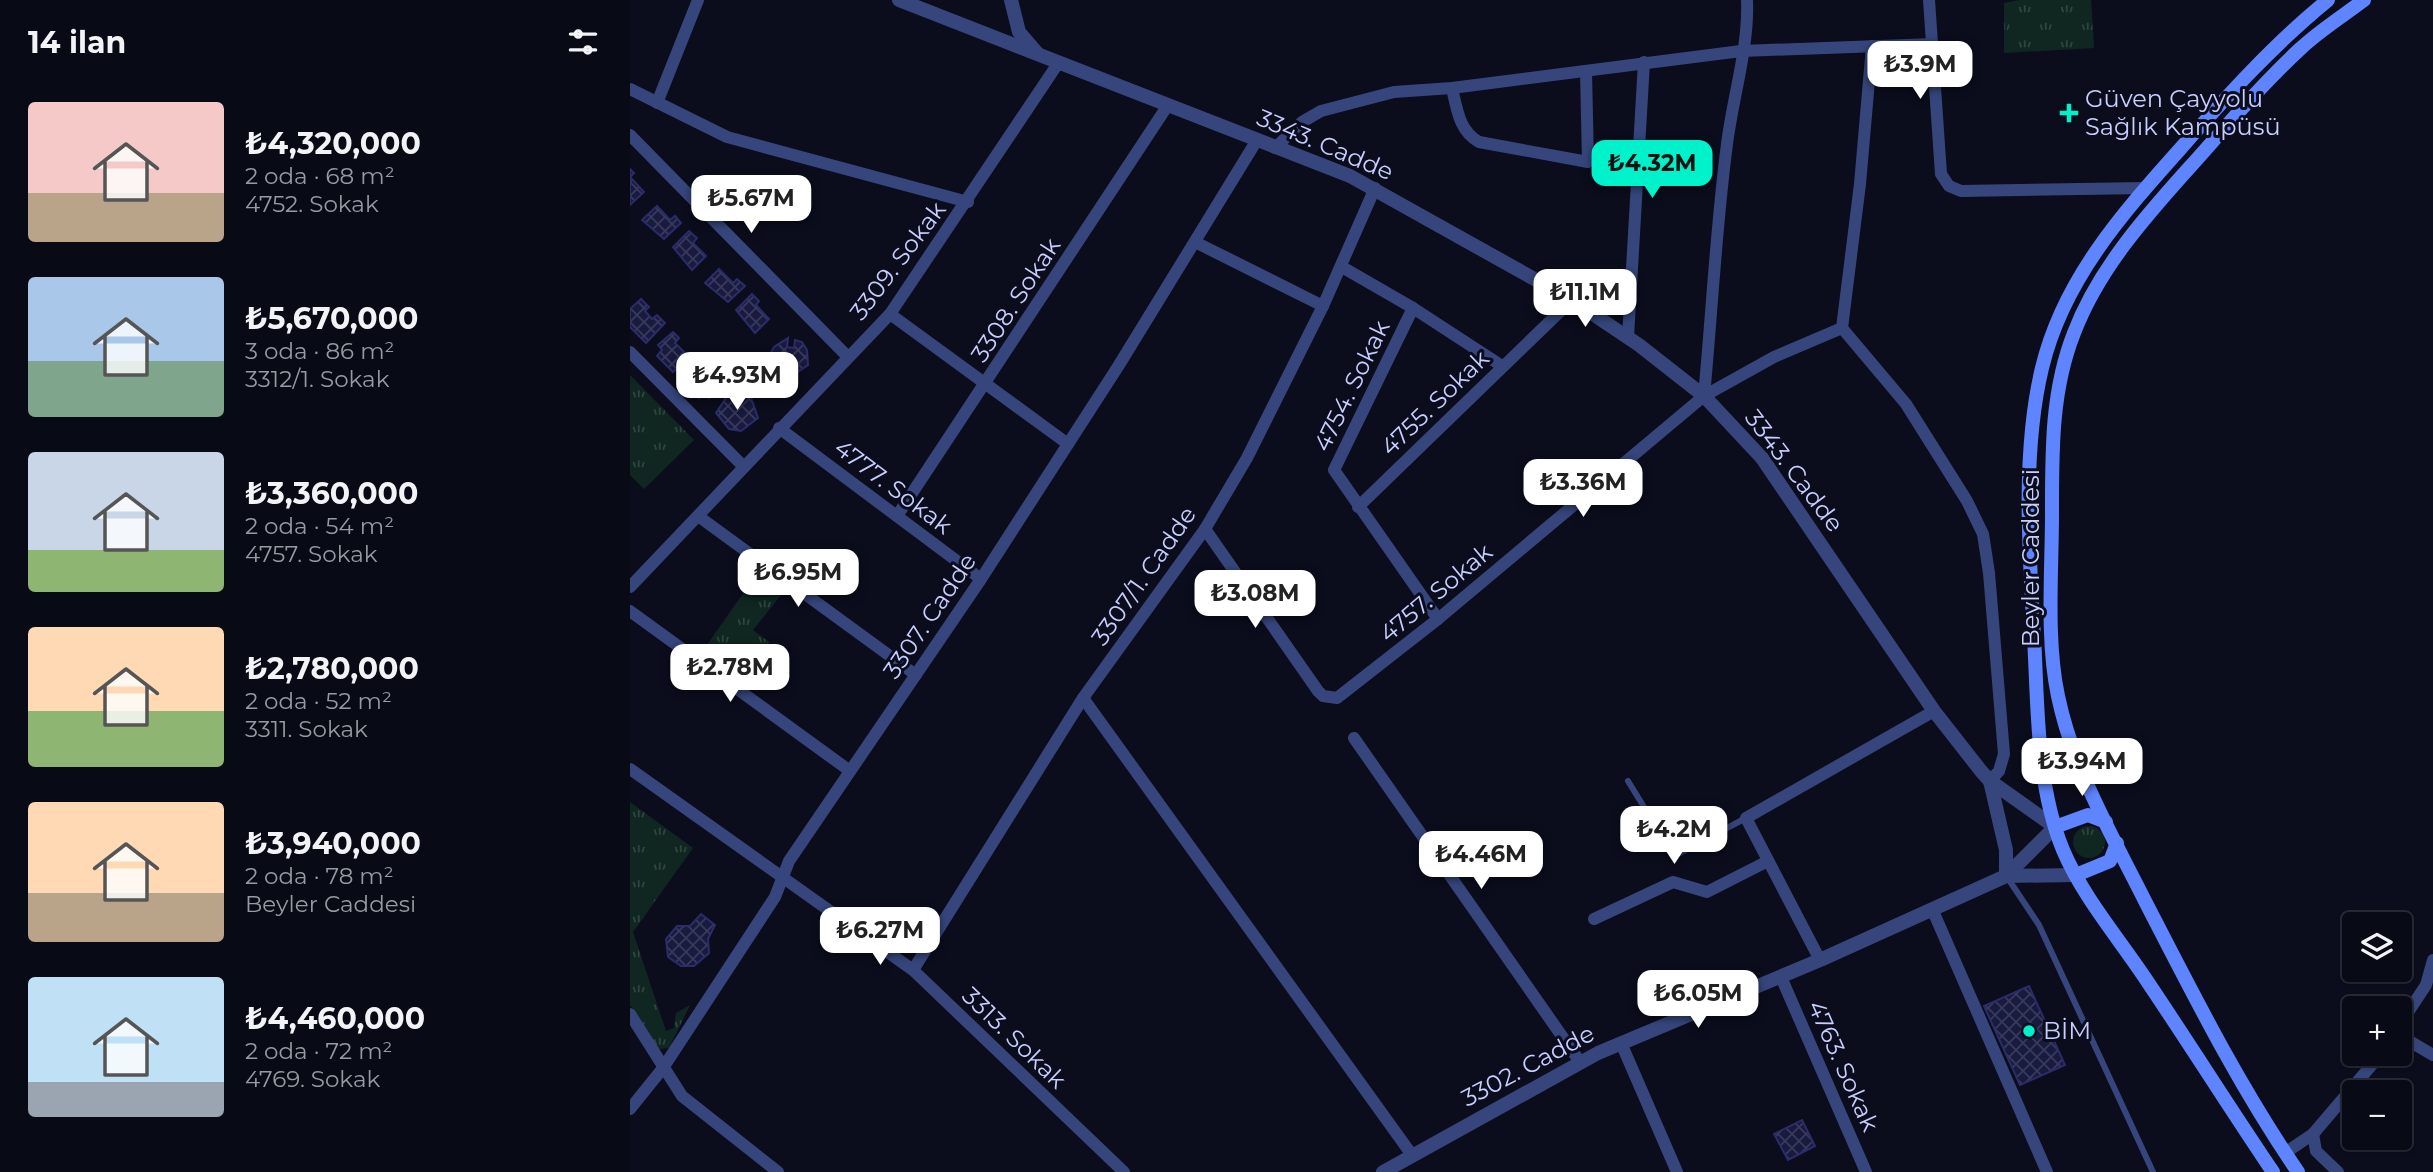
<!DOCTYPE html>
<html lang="tr">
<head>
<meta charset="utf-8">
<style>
  body { margin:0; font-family:Montserrat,sans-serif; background:#11131f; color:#f1f3f6; height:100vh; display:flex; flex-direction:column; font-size:26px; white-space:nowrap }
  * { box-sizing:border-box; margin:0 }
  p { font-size:23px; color:#989aa1 }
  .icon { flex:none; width:38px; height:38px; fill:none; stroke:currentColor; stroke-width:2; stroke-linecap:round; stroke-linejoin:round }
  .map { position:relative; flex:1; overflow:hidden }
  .drawer { display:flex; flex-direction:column; background:#080a16; width:630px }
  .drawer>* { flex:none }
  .controls { position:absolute; left:1712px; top:912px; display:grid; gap:14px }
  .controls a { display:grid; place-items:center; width:70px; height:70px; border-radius:7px; background:#080a16; box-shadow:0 2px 5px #0004,0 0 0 2px #292b35; font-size:35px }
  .price { position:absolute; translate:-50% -60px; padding:0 16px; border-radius:14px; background:#fff; color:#222; font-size:23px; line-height:46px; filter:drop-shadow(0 2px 4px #0008) }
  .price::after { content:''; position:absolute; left:50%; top:42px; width:21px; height:16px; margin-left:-10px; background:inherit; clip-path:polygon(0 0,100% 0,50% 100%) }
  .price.current { background:#00f2cb; color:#111 }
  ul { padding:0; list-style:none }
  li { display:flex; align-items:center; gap:21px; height:175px; padding:0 28px }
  li span { display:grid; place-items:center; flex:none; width:196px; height:140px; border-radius:7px; color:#555 }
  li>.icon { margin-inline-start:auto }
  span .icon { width:84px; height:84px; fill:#fffc; stroke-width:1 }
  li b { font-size:30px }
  h2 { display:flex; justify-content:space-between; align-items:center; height:84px; padding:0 28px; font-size:30px }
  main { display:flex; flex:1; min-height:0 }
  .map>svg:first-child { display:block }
  .grass { fill:url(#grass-tufts) }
  .building { fill:url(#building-cross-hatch); stroke:#2a2d6a; stroke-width:2 }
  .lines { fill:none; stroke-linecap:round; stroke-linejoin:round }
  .service { stroke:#36467c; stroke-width:6 }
  .minor { stroke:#36467c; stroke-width:12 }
  .tertiary { stroke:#36467c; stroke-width:14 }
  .secondary { stroke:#5f84ff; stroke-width:14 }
  .poi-dot { fill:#00f2cb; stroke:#0b0d1d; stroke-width:2.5 }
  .labels { text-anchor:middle; stroke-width:6; stroke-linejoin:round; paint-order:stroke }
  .poi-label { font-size:24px; fill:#c7cfff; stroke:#0b0d1d; text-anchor:start }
  .street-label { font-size:24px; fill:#c7cfff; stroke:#0b0d1d }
</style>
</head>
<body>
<main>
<section class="drawer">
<h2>14 ilan<svg class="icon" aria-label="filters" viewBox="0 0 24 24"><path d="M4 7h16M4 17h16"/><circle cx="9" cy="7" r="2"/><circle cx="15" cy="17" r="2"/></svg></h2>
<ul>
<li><span style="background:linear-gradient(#f6c9c9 65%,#b9a48a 0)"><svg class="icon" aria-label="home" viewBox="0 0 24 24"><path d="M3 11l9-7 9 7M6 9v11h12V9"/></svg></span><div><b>₺4,320,000</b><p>2 oda · 68 m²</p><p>4752. Sokak</p></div></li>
<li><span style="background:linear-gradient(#a9c7e8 60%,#7fa58c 0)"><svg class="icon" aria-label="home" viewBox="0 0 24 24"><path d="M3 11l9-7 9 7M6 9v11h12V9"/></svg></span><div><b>₺5,670,000</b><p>3 oda · 86 m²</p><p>3312/1. Sokak</p></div></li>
<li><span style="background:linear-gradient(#c9d6e8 70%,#8fb573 0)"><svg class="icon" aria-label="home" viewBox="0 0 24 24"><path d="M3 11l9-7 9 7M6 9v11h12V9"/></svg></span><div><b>₺3,360,000</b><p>2 oda · 54 m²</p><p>4757. Sokak</p></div></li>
<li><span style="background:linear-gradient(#ffd9b3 60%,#8fb573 0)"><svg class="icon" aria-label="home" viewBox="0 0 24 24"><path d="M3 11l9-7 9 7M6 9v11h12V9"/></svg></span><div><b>₺2,780,000</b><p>2 oda · 52 m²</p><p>3311. Sokak</p></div></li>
<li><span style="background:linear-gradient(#ffd9b3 65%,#b9a48a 0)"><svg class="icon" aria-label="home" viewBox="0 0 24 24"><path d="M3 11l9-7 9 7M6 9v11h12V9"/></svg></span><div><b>₺3,940,000</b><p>2 oda · 78 m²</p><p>Beyler Caddesi</p></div></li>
<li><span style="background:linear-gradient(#bfe0f5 75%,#9aa5b1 0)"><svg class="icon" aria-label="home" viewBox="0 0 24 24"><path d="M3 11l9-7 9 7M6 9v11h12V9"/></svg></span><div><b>₺4,460,000</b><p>2 oda · 72 m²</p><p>4769. Sokak</p></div></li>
</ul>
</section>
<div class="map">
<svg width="1803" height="1172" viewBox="0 0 1803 1172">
  <defs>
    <pattern id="grass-tufts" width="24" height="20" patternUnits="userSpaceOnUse" patternTransform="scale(1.75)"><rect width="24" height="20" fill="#0f2720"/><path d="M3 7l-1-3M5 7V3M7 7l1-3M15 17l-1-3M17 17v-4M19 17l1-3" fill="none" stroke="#304541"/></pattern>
    <pattern id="building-cross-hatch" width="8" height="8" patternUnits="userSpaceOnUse" patternTransform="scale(1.75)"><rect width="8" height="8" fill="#181a3e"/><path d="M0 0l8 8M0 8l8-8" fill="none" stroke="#383a5b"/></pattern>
  </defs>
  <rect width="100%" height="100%" fill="#0b0d1d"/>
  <g class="grass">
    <path d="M 1389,0 L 1461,0 L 1464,48 L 1374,53 L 1374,3 Z"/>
    <path d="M 0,375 L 64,440 L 14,489 L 0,475 Z"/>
    <path d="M 128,572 L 154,591 L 123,630 L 139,642 L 111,681 L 72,652 Z"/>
    <path d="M 0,802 L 63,848 L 3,932 L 36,1031 L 44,1028 L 46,1013 L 60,1005 L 39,1048 L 28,1049 L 0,1005 Z"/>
    <circle cx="1459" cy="842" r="16"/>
  </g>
  <g class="building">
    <path d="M 0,169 L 4,173 L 0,177 L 14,192 L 0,205 Z"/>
    <path d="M 27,206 L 40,220 L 45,216 L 51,223 L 34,239 L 12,220 Z"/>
    <path d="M 59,231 L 67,238 L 63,243 L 76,256 L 62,270 L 43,247 Z"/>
    <path d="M 89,269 L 103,283 L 107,279 L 115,286 L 98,302 L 75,283 Z"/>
    <path d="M 122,294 L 129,301 L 126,305 L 139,319 L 125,333 L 106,310 Z"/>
    <path d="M 11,299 L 19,307 L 15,311 L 22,319 L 27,315 L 35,323 L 16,343 L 0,327 L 0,309 Z"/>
    <path d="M 43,332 L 49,338 L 45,343 L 59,357 L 43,372 L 27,356 L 32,350 L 28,345 Z"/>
    <path d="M 158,338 L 157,347 L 164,348 L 165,340 L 172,342 L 177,350 L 178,365 L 162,376 L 150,375 L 142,367 L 138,358 L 144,347 Z"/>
    <path d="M 68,367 L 82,381 L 86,377 L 93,384 L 79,398 L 74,393 L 69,398 L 53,382 Z"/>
    <path d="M 107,391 L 107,400 L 112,402 L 114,393 L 120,395 L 128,418 L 111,431 L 99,429 L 86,413 L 100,392 Z"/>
    <path d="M 71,914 L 85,925 L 78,939 L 79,953 L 64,966 L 51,966 L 38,957 L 36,939 L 47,926 L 60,926 Z"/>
    <path d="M 1399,986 L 1435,1065 L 1390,1085 L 1354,1006 Z"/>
    <path d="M 1172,1120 L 1185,1146 L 1158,1160 L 1144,1134 Z"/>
  </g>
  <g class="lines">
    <g class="service">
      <path d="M 998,781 L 1044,856 L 1116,818"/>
      <path d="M 1377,877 L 1409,925 L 1523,1172"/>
    </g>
    <g class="minor">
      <path d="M 1299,0 L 1311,174 L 1319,186 L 1331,191 L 1515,188"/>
      <path d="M 1242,46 L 1230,184 L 1212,328 L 1276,404 L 1337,501 L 1353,534 L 1359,573 L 1374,754 L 1369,771 L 1360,781"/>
      <path d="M 822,88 C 827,109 829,131 849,142 L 958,162 L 956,71"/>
      <path d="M 0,89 L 97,137 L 338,202"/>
      <path d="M 27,103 L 68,0"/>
      <path d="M 0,135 L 218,357"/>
      <path d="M 645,148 L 672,122 L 691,111 L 764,92 L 822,88 L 1111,51 L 1303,44"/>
      <path d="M 565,242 L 693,306"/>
      <path d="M 712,267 L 783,308 L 872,366"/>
      <path d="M 783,308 L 704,470 L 808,619"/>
      <path d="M 260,314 L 438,444"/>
      <path d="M 998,337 L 1014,62"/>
      <path d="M 0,352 L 114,467"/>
      <path d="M 1074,396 C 1082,312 1086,227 1097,144 C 1103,96 1119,47 1117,0"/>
      <path d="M 149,428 L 351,579"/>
      <path d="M 728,507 L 942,300"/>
      <path d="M 68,516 L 286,675"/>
      <path d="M 267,516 L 538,105"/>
      <path d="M 575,529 L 688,691 L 693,696 L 707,698 L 808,619 L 1074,396 L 1144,357 L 1212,328"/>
      <path d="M 0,587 L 260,314 L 429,62"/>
      <path d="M 0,611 L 220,771"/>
      <path d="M 453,698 L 782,1155"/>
      <path d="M 724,738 L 950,1062"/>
      <path d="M 0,769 L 283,970 L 494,1172"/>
      <path d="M 1303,911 L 1417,1172"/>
      <path d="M 964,919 L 1043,882 L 1077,892 L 1138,861"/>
      <path d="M 1190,960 L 1116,818 L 1304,711"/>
      <path d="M 283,970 L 453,698 L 575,529 L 617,458 L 693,306 L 745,188"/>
      <path d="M 1151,977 L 1236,1172"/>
      <path d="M 0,1014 L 52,1096 L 148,1172"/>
      <path d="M 1769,1026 L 1796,985 L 1803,960"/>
      <path d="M 1769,1035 L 1803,1055"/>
      <path d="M 991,1043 L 1047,1172"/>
      <path d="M 0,1109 L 33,1068 L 145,897 L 159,861 L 351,579 L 489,365 L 627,140"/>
      <path d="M 1683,1134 L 1686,1151 L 1708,1172"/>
      <path d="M 1655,1153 L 1683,1134 L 1751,1054"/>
    </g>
    <g class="tertiary">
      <path d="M 269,0 L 720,176 L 942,300 L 1009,345 L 1074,396 L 1132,458 L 1304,711 L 1351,771 L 1360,781 L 1425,827 L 1376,876 L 1190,960 L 968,1053 L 753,1172"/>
      <path d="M 381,0 L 389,32 L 408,54"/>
      <path d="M 1360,781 L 1376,850 L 1376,876"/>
      <path d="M 1376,876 L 1446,875"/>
    </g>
    <g class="secondary">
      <path d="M 1425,827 L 1458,815 L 1476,822"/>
      <path d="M 1446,875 L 1480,861 L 1487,843"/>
      <path d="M 1643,1172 C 1599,1107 1557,1040 1513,975 C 1486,935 1452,895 1433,850 C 1406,784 1408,707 1404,637 C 1399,551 1392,451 1412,368 C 1433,280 1492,214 1551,148 C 1597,96 1644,44 1698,0"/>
      <path d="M 1668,1172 C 1609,1086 1563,994 1515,901 C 1482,835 1443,769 1428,696 C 1416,640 1422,571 1422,514 C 1422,453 1421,391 1444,333 C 1468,270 1514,218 1559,168 C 1595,128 1630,86 1670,49 C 1689,31 1713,16 1734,0"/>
    </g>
  </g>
  <g class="poi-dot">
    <path d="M1435.5 102.5h7v7h7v7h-7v7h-7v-7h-7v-7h7z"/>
    <circle cx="1399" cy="1031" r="7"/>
  </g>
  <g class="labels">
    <g class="poi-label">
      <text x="1455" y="107">Güven Çayyolu<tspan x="1455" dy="28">Sağlık Kampüsü</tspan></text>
      <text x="1413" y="1039">BİM</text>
    </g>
    <g class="street-label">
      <text transform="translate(695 145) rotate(23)" y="8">3343. Cadde</text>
      <text transform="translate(268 261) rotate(-53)" y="8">3309. Sokak</text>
      <text transform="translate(386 300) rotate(-57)" y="8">3308. Sokak</text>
      <text transform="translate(722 386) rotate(-64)" y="8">4754. Sokak</text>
      <text transform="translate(805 403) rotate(-44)" y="8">4755. Sokak</text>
      <text transform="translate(1164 471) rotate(53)" y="8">3343. Cadde</text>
      <text transform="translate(263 487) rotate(37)" y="8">4777. Sokak</text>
      <text transform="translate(1401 558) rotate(-90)" y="8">Beyler Caddesi</text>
      <text transform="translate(514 576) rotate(-55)" y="8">3307/1. Cadde</text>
      <text transform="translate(806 593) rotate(-40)" y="8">4757. Sokak</text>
      <text transform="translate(300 616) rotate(-56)" y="8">3307. Cadde</text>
      <text transform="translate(384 1038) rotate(44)" y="8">3313. Sokak</text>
      <text transform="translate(898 1066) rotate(-28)" y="8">3302. Cadde</text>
      <text transform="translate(1213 1066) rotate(66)" y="8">4763. Sokak</text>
    </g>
  </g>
</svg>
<div class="controls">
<a><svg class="icon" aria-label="layers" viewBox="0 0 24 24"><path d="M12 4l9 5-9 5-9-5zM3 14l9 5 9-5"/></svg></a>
<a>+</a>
<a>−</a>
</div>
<b class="price" style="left:1290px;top:101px">₺3.9M</b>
<b class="price current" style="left:1022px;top:200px">₺4.32M</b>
<b class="price" style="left:121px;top:235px">₺5.67M</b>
<b class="price" style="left:955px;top:329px">₺11.1M</b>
<b class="price" style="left:107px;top:412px">₺4.93M</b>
<b class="price" style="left:953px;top:519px">₺3.36M</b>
<b class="price" style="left:168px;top:609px">₺6.95M</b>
<b class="price" style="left:625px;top:630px">₺3.08M</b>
<b class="price" style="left:100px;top:704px">₺2.78M</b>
<b class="price" style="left:1452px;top:798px">₺3.94M</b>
<b class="price" style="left:1044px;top:866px">₺4.2M</b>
<b class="price" style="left:851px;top:891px">₺4.46M</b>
<b class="price" style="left:250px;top:967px">₺6.27M</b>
<b class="price" style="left:1068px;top:1030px">₺6.05M</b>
</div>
</main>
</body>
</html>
